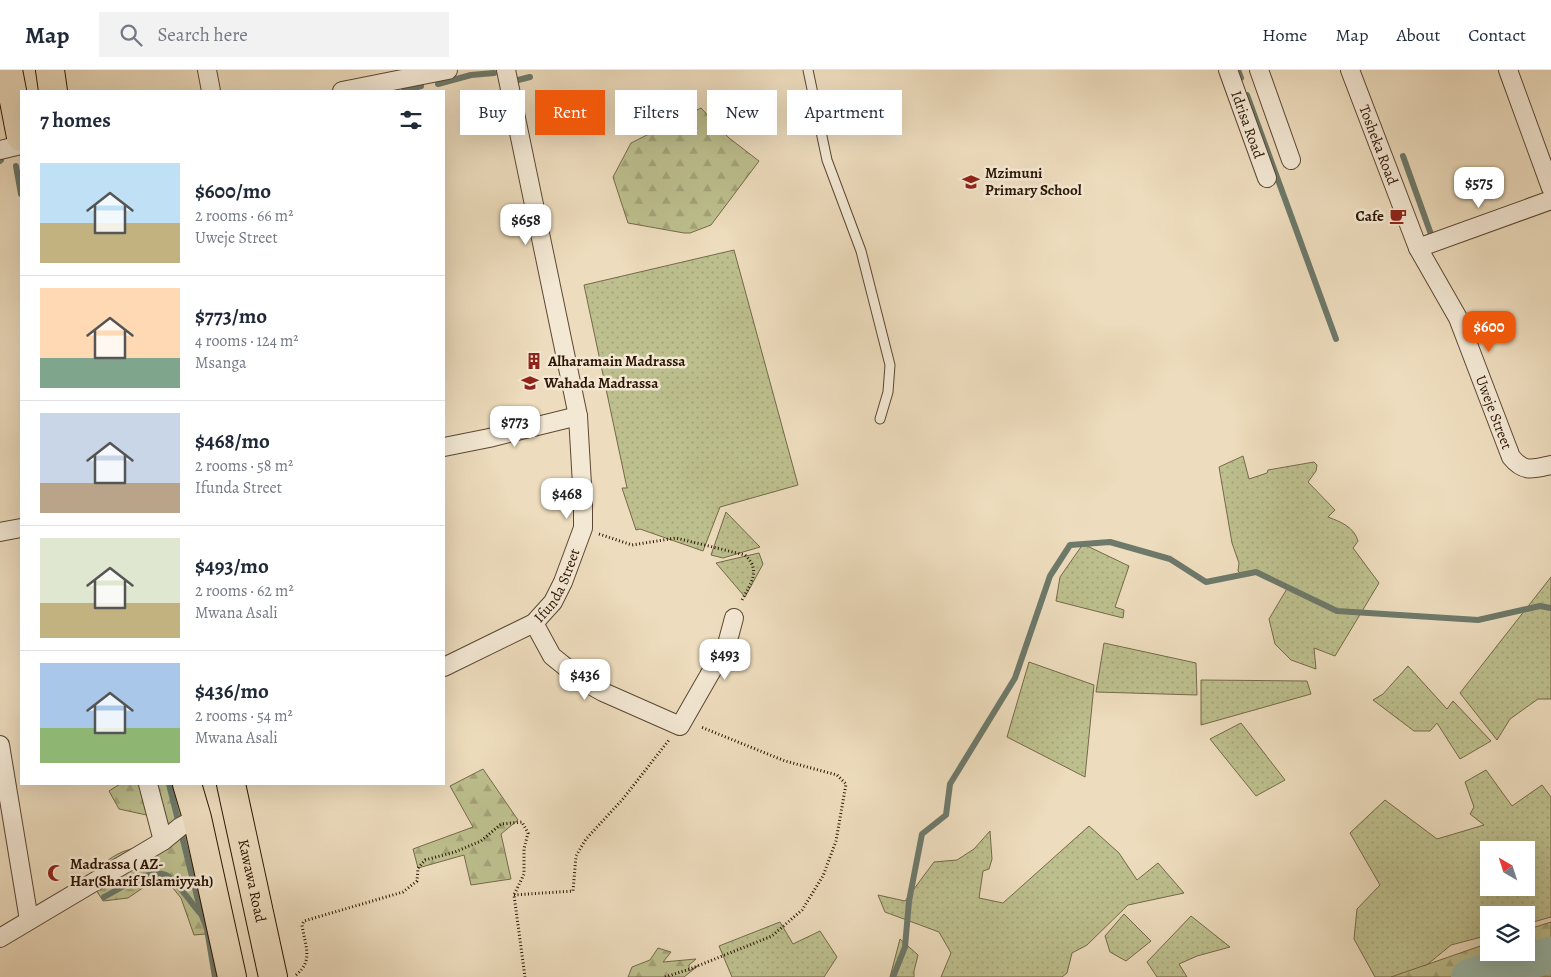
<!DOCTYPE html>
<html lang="en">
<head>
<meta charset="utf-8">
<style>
  body { margin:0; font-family:Alegreya,serif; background:#f2f2f3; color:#1f2937; height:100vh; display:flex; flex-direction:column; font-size:19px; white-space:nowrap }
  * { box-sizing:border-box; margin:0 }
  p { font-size:16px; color:#747a83 }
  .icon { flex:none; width:28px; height:28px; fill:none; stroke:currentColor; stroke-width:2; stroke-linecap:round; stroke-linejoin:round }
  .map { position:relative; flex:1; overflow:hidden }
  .side { position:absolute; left:20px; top:20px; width:425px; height:695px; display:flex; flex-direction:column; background:#fff; border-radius:0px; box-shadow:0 5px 20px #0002 }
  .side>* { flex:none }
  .banner { position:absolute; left:460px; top:20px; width:475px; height:45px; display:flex; gap:10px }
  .needle { width:32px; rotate:321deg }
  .buttons { position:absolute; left:1480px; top:771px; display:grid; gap:10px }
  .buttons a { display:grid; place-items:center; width:55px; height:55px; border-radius:0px; background:#fff; box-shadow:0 5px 20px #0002; font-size:25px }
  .price { position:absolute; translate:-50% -42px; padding:0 11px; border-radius:10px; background:#fff; color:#222; font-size:16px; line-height:32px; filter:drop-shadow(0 1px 2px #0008) }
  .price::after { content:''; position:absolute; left:50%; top:30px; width:15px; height:11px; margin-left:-8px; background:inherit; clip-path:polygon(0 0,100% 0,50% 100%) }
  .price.active { background:#ea580c; color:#fff }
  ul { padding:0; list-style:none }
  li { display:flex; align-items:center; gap:15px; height:125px; padding:0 20px }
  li+li { border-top:1px solid #e0e1e3 }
  li span { display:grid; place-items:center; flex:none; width:140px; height:100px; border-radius:0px; color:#555 }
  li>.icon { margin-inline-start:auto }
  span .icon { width:60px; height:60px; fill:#fffc; stroke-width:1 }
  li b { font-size:21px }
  h2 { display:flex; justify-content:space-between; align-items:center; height:60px; padding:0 20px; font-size:21px }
  .tag { padding:0 18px; border-radius:0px; background:#fff; box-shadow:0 5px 20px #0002; font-size:18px; line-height:45px }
  .tag.active { background:#ea580c; color:#fff }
  header { display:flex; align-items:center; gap:30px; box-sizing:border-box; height:70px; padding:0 25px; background:#fff; border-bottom:1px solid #e0e1e3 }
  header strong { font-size:24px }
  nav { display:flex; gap:28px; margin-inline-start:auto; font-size:18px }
  .search { width:350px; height:45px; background:#f2f2f3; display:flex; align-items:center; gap:12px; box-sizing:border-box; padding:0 18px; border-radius:0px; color:#747a83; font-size:19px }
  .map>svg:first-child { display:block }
  .grass { fill:url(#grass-dots); stroke:#746a48; fill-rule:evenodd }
  .forest { fill:url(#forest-firs); stroke:#746a48 }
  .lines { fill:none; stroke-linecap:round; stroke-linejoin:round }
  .stream { stroke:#6d796a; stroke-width:6 }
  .river { stroke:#99bcaf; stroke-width:36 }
  .lane-casing { stroke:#5c4732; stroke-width:11 }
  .street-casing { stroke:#5c4732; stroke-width:20 }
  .primary-casing { stroke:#2c1503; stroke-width:30 }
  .path { stroke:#2c1503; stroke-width:3; stroke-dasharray:1 2.5; stroke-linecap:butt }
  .lane { stroke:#f3e8d4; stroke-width:9 }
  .street { stroke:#f3e8d4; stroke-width:18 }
  .primary { stroke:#eddcbd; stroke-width:28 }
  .labels { text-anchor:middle; stroke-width:5; stroke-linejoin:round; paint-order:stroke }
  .street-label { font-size:15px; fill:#2c1503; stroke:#f3e8d4 }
  .poi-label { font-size:15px; font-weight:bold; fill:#2c1503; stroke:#f3e8d4; text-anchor:start }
</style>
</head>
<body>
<header>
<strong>Map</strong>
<div class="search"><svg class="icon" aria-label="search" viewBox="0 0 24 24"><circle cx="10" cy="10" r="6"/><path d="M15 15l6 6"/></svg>Search here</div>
<nav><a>Home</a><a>Map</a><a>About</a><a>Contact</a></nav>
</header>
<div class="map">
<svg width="1551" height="907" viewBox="0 0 1551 907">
  <defs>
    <pattern id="grass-dots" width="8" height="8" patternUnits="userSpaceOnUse" patternTransform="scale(1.25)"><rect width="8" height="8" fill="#bdbf8e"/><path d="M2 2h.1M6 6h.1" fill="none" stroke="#a3a379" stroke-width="1.8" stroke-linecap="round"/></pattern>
    <pattern id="forest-firs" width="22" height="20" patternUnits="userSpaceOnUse" patternTransform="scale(1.25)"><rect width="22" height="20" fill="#bdbf8e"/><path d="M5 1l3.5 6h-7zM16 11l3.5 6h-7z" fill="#a3a379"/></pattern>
  </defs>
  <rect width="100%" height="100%" fill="#eddcbd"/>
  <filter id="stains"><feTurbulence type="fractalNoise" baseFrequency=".004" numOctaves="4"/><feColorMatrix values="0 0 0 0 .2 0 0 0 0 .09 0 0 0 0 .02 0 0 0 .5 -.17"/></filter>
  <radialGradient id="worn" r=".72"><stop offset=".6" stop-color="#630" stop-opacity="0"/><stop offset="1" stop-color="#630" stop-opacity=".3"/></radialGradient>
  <g class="grass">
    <path d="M 734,180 L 798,415 L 720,437 L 703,481 L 640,459 L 636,460 L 622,418 L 627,418 L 584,215 Z"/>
    <path d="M 1243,386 L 1249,409 L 1267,403 L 1268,400 L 1314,392 L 1317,395 L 1316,401 L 1308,412 L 1335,440 L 1328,447 C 1341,452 1354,457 1358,471 L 1353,478 L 1379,513 L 1335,586 L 1314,578 L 1316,599 L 1291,590 L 1275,574 L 1269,549 L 1288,517 L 1258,501 L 1241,504 L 1238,501 L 1239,493 L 1232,473 L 1219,397 Z"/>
    <path d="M 726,442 L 760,477 L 723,488 L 711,485 Z"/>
    <path d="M 1083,474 L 1129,496 L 1115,537 L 1124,540 L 1123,548 L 1056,531 L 1060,507 Z"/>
    <path d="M 759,483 L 763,494 L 745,527 L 716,493 Z"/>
    <path d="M 1551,507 L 1551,629 L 1538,629 L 1510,649 L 1497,670 L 1460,623 Z"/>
    <path d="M 1104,573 L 1196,593 L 1197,625 L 1096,622 Z"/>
    <path d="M 1029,592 L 1094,615 L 1085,707 L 1007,667 Z"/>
    <path d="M 1408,596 L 1447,639 L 1453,631 L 1491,671 L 1460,689 L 1437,653 L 1430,661 L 1414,661 L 1373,630 L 1383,624 Z"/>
    <path d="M 1201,610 L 1307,611 L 1311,624 L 1201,655 Z"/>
    <path d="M 1241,653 L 1285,710 L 1256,726 L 1210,669 Z"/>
    <path d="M 1486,700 L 1512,736 L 1542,715 L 1551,727 L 1551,847 L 1526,854 L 1526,845 L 1489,845 L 1489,865 L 1451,875 L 1412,907 L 1375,907 L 1354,869 L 1357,839 L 1380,815 L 1350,763 L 1385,730 L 1437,769 L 1484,755 L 1470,744 L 1474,737 L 1465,712 ZM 1489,780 L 1526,780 L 1526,818 L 1489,818 Z"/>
    <path d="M 1089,756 L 1119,783 L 1137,810 L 1158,793 L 1184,823 L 1128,835 L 1087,875 L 1072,883 L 1067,903 L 1062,907 L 941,907 L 951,883 L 939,862 L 885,842 L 878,825 L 905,831 L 934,792 L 957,790 L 974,779 L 990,761 L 992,789 L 989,799 L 983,801 L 979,828 L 1003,833 Z"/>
    <path d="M 1124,844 L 1151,871 L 1126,891 L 1110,882 L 1105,866 Z"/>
    <path d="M 1191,846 L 1230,877 L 1197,886 L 1179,894 L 1187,907 L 1157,907 L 1147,892 Z"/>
    <path d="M 780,852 L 793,874 L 820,861 L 837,887 L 824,907 L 732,907 L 719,876 Z"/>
    <path d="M 900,869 L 918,885 L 914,901 L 914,907 L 890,907 Z"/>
  </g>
  <g class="forest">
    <path d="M 701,38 L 729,68 L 759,91 L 711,155 L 690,163 L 684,163 L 628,153 L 613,107 L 631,73 Z"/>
    <path d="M 483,699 L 518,750 L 501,764 L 511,809 L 471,815 L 464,785 L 418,798 L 413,779 L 473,757 L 450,716 Z"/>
    <path d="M 120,714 L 152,714 L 154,723 L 158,714 L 172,714 L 174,720 L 182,729 L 199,803 L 197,826 L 212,854 L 205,864 L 194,865 L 181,828 L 172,817 L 150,813 L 128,828 L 103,831 L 88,807 C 109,788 123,776 152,777 L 153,765 L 151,746 L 119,739 L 109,721 Z"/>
    <path d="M 1551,852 L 1551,907 L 1391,907 L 1489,873 L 1489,882 L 1526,882 L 1526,860 Z"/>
    <path d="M 658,878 L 671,882 L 663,892 L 696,889 L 689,895 L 689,901 L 699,895 L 684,907 L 628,907 L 632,897 L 650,890 Z"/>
  </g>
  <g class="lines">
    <g class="stream">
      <path d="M 1238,0 L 1241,8"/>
      <path d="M 518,10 L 530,7"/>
      <path d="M 438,14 L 471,5 L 494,3"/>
      <path d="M 404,21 L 421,16"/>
      <path d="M 1247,25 L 1336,269"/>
      <path d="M 1403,86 L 1432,167 L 1437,165"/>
      <path d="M 0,91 L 1,90"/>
      <path d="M 16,96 L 21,124"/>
      <path d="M 169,714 L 202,846 L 207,859 L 215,907"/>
      <path d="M 104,827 C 120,819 148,798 166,805 C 174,808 193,835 200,843"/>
      <path d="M 893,907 L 905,877 L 909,831 L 922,764 L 946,745 L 950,714 L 1015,608 L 1050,506 L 1070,475 L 1110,472 L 1170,489 L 1206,512 L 1256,502 L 1337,541 L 1478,550 L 1540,536 L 1551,538"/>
    </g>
    <path class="river" d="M 1469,907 L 1551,885"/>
    <g class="lane-casing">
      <path id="lane" d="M 808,0 L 827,90 L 861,181 L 890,295 L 888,322 L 880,349"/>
    </g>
    <g class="street-casing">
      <g id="street">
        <path d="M 207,0 L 211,21"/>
        <path id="s1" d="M 1228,0 L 1267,108"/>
        <path d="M 1259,0 L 1291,90"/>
        <path id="s2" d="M 1350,0 L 1418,178 L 1458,248 L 1511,387 C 1524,403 1533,399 1551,395"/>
        <path d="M 1508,0 L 1551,118"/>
        <path d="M 342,21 L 448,0"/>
        <path d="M 0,80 L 21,75"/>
        <path d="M 1418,178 L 1551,130"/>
        <path d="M 444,377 L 489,368 L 578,346"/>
        <path d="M 0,462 L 21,458"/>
        <path d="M 534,553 L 552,586 L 583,611 L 603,622 L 680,656 L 727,574 L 734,548"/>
        <path id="s3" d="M 444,597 L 534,553 L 553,532 L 563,512 L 583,458 L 583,432 L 578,346 L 506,0"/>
        <path d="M 0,675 L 29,850"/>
        <path d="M 148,714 L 163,771"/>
        <path d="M 0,868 L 163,771 L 180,757 L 197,748"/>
      </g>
    </g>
    <g class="primary-casing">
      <g id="primary">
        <path d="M 8,0 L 21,67"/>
        <path d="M 50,0 L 53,21"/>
        <path d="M 187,714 L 197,748 L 232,907"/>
        <path id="s4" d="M 231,714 L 273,907"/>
      </g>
    </g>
    <g class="path">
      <path d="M 599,464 L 632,475 L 676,468 L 745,485 C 762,501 750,514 741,532"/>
      <path d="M 514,825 L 573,821 L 576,786 L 586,769 L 622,730 L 669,670"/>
      <path d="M 296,905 C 314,890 305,876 302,855 L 304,851 L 403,822 L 417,811 L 418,798 L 425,790 L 455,782 L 481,771 L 501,754 L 522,752 L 528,763 L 524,779 L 524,804 L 514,825 L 525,907"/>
      <path d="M 665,907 L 690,899 L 772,866 L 802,840 L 823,806 L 836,771 L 846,714 L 837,705 L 785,691 L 701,657"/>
    </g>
    <use href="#lane" class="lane"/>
    <use href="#street" class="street"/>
    <use href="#primary" class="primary"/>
  </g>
  <defs>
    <g id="school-bare" transform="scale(1.35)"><path d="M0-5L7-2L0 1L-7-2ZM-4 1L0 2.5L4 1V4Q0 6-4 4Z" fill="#8f2418" stroke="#f3e8d4" stroke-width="2.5" paint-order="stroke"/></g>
    <g id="cafe-bare" transform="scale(1.35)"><path d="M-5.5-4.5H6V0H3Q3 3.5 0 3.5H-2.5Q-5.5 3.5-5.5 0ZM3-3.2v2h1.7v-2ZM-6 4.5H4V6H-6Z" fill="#8f2418" stroke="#f3e8d4" stroke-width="2.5" paint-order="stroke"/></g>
    <g id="building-bare" transform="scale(1.35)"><path d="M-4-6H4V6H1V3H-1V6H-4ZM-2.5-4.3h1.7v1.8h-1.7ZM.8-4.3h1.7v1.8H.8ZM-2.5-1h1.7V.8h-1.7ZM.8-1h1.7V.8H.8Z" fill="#8f2418" stroke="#f3e8d4" stroke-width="2.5" paint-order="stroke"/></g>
    <g id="mosque-bare" transform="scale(1.35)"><path d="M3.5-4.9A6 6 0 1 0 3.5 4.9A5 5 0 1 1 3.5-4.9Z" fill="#8f2418" stroke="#f3e8d4" stroke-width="2.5" paint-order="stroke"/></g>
  </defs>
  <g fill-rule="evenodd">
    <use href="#school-bare" x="971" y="112"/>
    <use href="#cafe-bare" x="1398" y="146"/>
    <use href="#building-bare" x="534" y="291"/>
    <use href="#school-bare" x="530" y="313"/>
    <use href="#mosque-bare" x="56" y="803"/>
  </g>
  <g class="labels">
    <g class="street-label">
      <text dy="5" stroke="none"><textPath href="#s1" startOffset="58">Idrisa Road</textPath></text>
      <text dy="5" stroke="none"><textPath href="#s2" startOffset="80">Tosheka Road</textPath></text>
      <text dy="5" stroke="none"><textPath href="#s2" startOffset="372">Uweje Street</textPath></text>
      <text dy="5" stroke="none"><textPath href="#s3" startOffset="145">Ifunda Street</textPath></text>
      <text dy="5" stroke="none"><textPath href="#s4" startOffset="99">Kawawa Road</textPath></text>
    </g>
    <g class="poi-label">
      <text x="985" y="108">Mzimuni<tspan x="985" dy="17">Primary School</tspan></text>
      <text x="1384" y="151" text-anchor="end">Cafe</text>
      <text x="548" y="296">Alharamain Madrassa</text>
      <text x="544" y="318">Wahada Madrassa</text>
      <text x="70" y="799">Madrassa ( AZ-<tspan x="70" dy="17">Har(Sharif Islamiyyah)</tspan></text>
    </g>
  </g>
  <rect width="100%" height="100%" filter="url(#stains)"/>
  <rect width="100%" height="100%" fill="url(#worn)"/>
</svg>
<div class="buttons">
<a><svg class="needle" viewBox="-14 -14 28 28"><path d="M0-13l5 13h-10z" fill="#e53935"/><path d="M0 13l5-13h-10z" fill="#747a83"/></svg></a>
<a><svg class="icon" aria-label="layers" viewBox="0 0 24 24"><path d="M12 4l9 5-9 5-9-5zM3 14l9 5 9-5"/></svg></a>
</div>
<b class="price" style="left:1479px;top:139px">$575</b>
<b class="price" style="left:526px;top:176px">$658</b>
<b class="price active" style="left:1489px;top:283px">$600</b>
<b class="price" style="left:515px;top:378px">$773</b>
<b class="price" style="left:567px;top:450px">$468</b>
<b class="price" style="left:725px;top:611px">$493</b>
<b class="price" style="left:585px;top:631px">$436</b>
<div class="banner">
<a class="tag">Buy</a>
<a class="tag active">Rent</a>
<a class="tag">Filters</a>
<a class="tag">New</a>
<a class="tag">Apartment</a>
</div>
<section class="side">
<h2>7 homes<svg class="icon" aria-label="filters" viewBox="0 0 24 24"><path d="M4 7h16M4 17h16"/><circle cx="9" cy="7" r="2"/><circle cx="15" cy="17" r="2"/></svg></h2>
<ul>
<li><span style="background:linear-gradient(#bfe0f5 60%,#c2b280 0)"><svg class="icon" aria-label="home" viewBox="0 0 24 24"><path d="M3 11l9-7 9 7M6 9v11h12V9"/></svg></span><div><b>$600/mo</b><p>2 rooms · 66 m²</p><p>Uweje Street</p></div></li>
<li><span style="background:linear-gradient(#ffd9b3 70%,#7fa58c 0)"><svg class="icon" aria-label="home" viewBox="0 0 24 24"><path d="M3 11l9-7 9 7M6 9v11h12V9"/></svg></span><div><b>$773/mo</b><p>4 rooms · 124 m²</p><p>Msanga</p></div></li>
<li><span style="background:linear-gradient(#c9d6e8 70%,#b9a48a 0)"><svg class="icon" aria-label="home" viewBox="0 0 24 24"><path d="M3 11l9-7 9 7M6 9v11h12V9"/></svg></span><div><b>$468/mo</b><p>2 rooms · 58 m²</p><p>Ifunda Street</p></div></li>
<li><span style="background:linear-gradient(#dfe7d0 65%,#c2b280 0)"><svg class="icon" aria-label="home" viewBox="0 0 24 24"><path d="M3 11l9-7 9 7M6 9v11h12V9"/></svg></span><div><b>$493/mo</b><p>2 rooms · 62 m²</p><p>Mwana Asali</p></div></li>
<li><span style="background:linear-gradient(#a9c7e8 65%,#8fb573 0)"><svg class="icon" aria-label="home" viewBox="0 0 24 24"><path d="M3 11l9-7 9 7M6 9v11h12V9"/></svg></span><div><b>$436/mo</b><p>2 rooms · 54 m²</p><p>Mwana Asali</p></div></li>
</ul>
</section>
</div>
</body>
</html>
